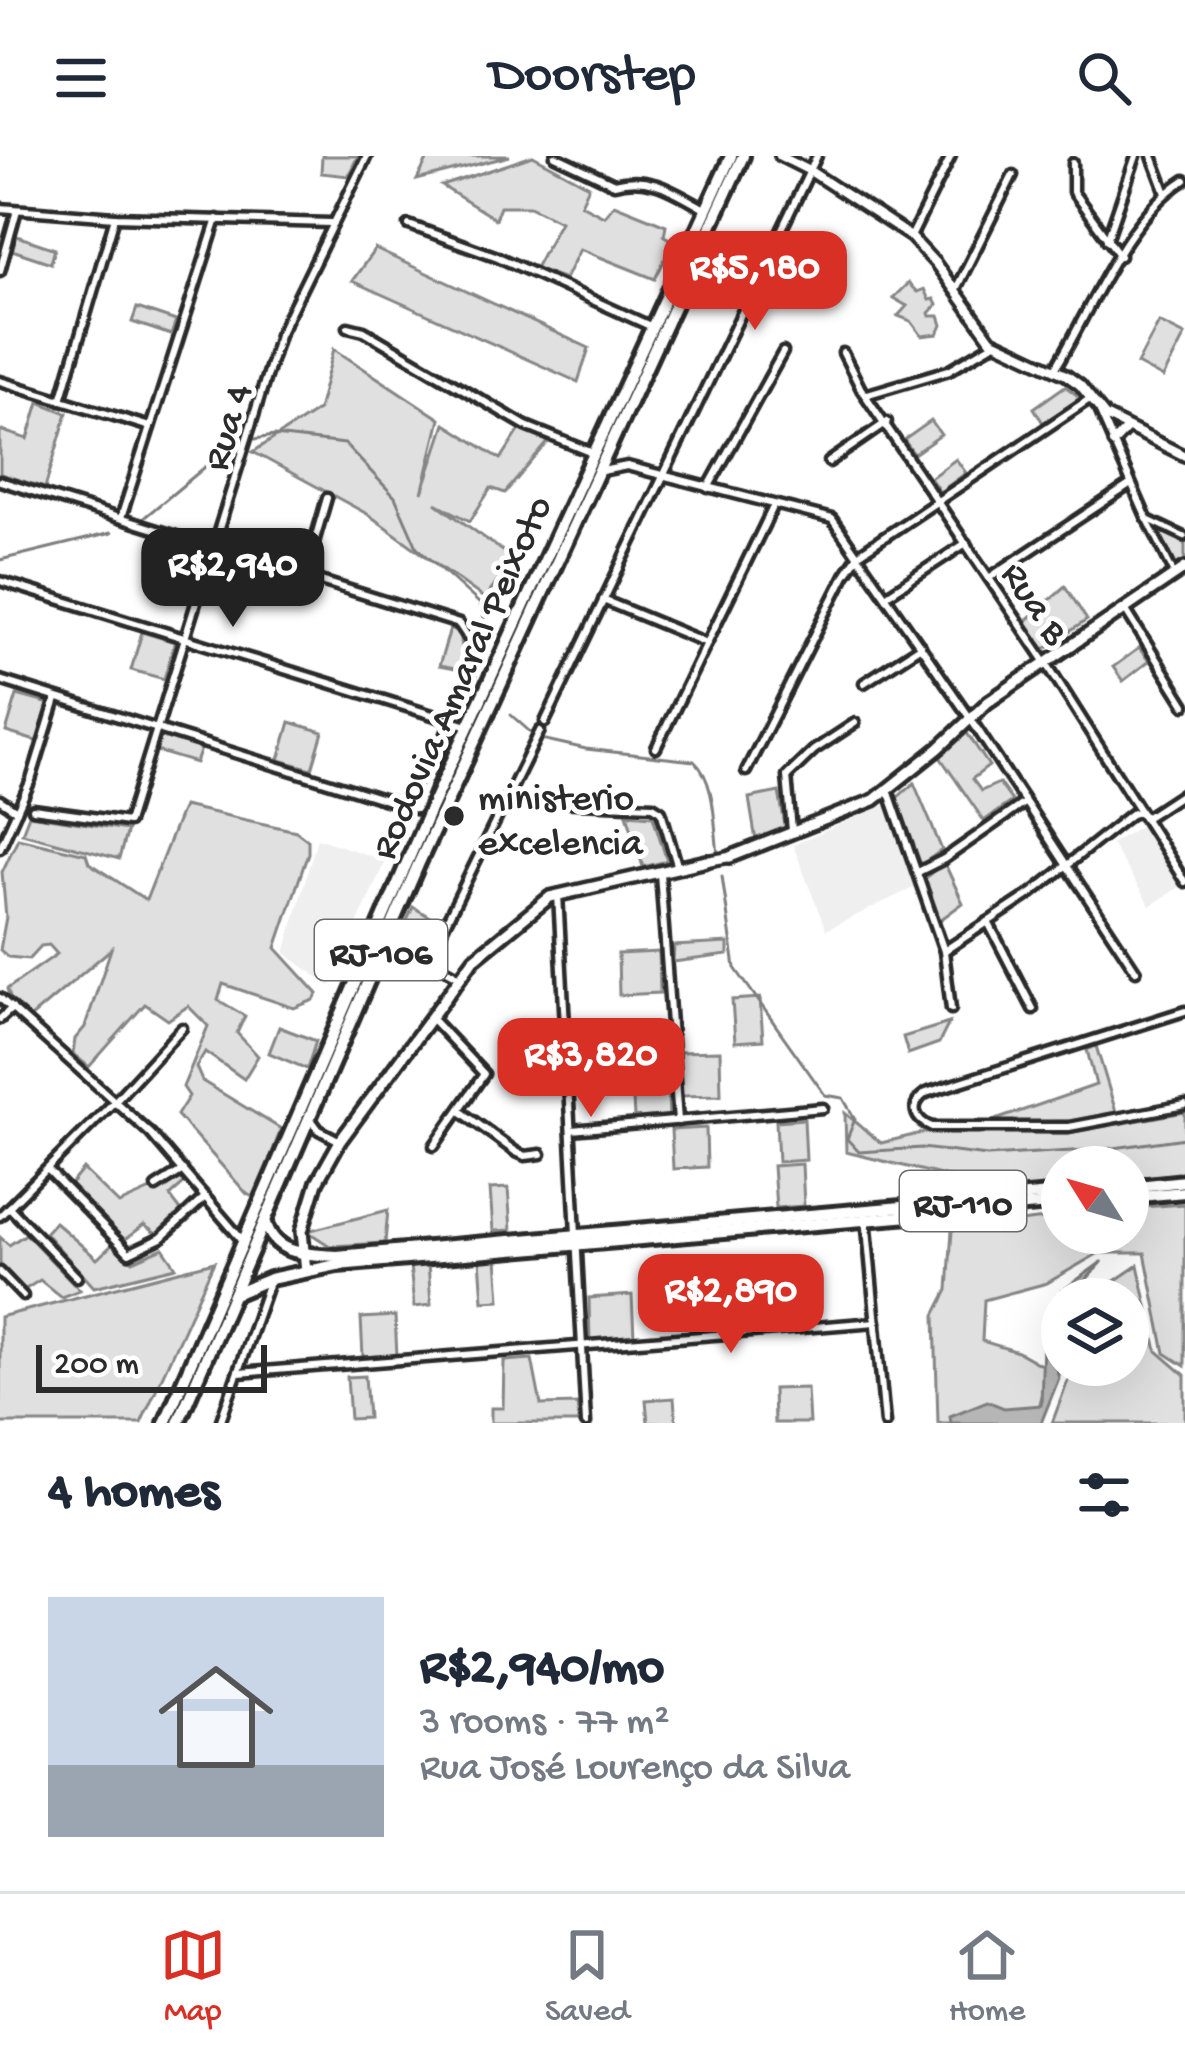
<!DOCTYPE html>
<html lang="en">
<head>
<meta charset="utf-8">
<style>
  body { margin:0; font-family:"Gochi Hand",sans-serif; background:#f2f2f3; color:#1f2937; height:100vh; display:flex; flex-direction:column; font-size:45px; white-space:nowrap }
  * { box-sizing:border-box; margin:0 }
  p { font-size:39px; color:#747a83 }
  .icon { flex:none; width:66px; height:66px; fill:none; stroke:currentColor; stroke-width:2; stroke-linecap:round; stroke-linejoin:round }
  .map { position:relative; height:1267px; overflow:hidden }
  .drawer { display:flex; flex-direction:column; background:#fff; flex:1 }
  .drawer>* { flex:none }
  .needle { width:78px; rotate:307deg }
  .fabs { position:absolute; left:1041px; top:990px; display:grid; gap:24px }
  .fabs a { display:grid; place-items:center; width:108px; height:108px; border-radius:50%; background:#fff; box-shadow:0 12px 48px #0002; font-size:60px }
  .scale { position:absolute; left:36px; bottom:30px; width:231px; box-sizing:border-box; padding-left:12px; border:6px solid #2b2b2b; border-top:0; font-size:33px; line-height:42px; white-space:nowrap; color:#2b2b2b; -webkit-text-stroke:9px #fff; paint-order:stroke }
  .price { position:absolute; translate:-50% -102px; padding:0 27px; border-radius:24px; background:#d93025; color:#fff; font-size:39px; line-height:78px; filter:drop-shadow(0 3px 6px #0008) }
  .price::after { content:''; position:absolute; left:50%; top:72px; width:36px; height:27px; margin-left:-18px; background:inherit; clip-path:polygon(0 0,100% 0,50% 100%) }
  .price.on { background:#222; color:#fff }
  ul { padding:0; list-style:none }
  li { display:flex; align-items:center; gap:36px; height:300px; padding:0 48px }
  li span { display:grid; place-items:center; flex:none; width:336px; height:240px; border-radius:0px; color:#555 }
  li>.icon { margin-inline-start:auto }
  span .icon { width:144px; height:144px; fill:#fffc; stroke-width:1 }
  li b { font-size:51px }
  h2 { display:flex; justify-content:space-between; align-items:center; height:144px; padding:0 48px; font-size:51px }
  header { display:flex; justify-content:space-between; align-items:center; height:156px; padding:0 48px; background:#fff; font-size:54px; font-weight:600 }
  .tab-bar { display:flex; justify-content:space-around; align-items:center; height:168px; border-top:3px solid #e0e1e3; background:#fff; font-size:33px; color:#747a83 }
  .tab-bar a { display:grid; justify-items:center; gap:6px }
  .tab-bar .on { color:#d93025 }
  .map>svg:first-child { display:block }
  .built { fill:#efefef }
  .green { fill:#e0e0e0; stroke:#868686; stroke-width:3 }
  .water { fill:#b6b6b6; stroke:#7e7e7e; stroke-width:3 }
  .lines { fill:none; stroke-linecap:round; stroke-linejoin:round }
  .stream { stroke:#7e7e7e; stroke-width:3 }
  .pedestrian-casing { stroke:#2b2b2b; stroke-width:14 }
  .minor-casing { stroke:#2b2b2b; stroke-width:15 }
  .tertiary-casing { stroke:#2b2b2b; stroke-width:16 }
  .secondary-casing { stroke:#2b2b2b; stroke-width:18 }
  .primary-casing { stroke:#2b2b2b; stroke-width:20 }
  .trunk-casing { stroke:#2b2b2b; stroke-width:20 }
  .pedestrian { stroke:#fff; stroke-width:4.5 }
  .minor { stroke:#fff; stroke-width:6 }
  .tertiary { stroke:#fff; stroke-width:8 }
  .secondary { stroke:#fff; stroke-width:9 }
  .primary { stroke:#fff; stroke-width:10 }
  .trunk { stroke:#fff; stroke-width:10 }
  .poi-dot { fill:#2b2b2b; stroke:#fff; stroke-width:4.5 }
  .labels { text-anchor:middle; stroke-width:10; stroke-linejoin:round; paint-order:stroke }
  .shield { fill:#fff; stroke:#6b6b6b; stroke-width:3 }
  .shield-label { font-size:36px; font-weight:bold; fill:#2b2b2b }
  .street-label { font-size:39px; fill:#2b2b2b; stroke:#fff }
  .poi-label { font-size:39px; fill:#2b2b2b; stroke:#fff; text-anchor:start }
</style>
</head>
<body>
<header><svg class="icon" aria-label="menu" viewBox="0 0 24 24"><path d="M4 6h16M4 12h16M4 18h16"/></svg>Doorstep<svg class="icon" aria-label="search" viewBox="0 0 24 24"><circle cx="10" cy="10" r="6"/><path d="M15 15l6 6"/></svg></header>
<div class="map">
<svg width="1185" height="1267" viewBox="0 0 1185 1267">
  <rect width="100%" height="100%" fill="#fff"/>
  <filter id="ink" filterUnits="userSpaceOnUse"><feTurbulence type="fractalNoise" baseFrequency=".00833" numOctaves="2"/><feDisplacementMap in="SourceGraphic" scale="24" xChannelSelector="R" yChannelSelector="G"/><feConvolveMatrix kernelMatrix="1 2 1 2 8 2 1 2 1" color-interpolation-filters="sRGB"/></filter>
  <g filter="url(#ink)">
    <g class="built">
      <path d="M 885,649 L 915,731 L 826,774 L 793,689 Z"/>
      <path d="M 1143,668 L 1182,729 L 1150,750 L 1111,688 Z"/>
      <path d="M 317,682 L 385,705 L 330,830 L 285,797 Z"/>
    </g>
    <g class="green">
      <path d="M 322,0 L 358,0 L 348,20 L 321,17 Z"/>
      <path d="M 429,0 L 510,0 L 417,24 Z"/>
      <path d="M 533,0 L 589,30 L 581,48 L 604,60 L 614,48 L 666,69 L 664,80 L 674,85 L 655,123 L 580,93 L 565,123 L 535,112 L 560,65 L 530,50 L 500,50 L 495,63 L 442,30 Z"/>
      <path d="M 17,80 L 55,93 L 51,107 L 12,94 Z"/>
      <path d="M 375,93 L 589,192 L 578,226 L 352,125 Z"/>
      <path d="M 908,127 L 917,136 L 924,133 L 929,144 L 934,143 L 937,149 L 929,157 L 930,160 L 939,160 L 942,169 L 938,178 L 922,180 L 911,165 L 898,160 L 907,150 L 893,142 Z"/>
      <path d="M 137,152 L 176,165 L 171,179 L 132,166 Z"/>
      <path d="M 1159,166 L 1185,179 L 1163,222 L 1137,208 Z"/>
      <path d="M 334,193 L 440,263 L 422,337 L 445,268 L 501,303 L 521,272 L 550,284 L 505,337 L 491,332 L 470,365 L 436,347 L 514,403 L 485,443 L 369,359 L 253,296 L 318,254 Z"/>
      <path d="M 1065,230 L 1081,242 L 1043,267 L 1034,252 Z"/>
      <path d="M 39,246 L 67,257 L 45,332 L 0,318 L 0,274 L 28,283 Z"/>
      <path d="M 931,265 L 941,279 L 914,298 L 904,284 Z"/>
      <path d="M 956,303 L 966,317 L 940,336 L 930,322 Z"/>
      <path d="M 1162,373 L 1185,385 L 1185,409 L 1177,414 L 1158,375 Z"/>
      <path d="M 170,386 L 203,396 L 192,433 L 159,424 Z"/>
      <path d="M 1065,430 L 1087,464 L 1043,494 L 1024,466 Z"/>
      <path d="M 450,473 L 460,475 L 465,515 L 439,510 Z"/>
      <path d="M 142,476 L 175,486 L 164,523 L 131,514 Z"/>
      <path d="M 1139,492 L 1149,505 L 1123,525 L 1113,511 Z"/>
      <path d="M 17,539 L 50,548 L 39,586 L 6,576 Z"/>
      <path d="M 290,566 L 323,576 L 312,613 L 279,604 Z"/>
      <path d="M 967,577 L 989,610 L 972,623 L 981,635 L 999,627 L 1012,645 L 984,665 L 940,601 Z"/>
      <path d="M 161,578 L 202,590 L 196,607 L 156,595 Z"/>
      <path d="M 914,627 L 942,694 L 921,709 L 897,642 Z"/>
      <path d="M 779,636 L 786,675 L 756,685 L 749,642 Z"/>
      <path d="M 183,650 L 296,675 L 308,684 L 308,697 L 276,792 L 318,838 L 314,844 L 294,852 L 223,828 L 218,844 L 245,860 L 237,877 L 258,900 L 244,923 L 205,896 L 196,911 L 202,925 L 281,973 L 255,1042 L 247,1038 L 177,959 L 189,940 L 183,931 L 208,870 L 188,850 L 168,864 L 145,848 L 89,911 L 73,898 L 75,883 L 85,871 L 111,793 L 30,862 L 12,847 L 7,833 L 57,798 L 49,789 L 41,790 L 29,803 L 8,801 L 0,794 L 6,761 L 2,716 L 18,682 L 86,698 L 89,707 L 146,744 Z"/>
      <path d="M 627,658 L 653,660 L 667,705 L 643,711 Z"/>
      <path d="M 29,659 L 127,674 L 119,703 L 22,677 Z"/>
      <path d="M 944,706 L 963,747 L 940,764 L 925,722 Z"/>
      <path d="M 413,751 L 440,767 L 426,797 L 400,781 Z"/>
      <path d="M 728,787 L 728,799 L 673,806 L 674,790 Z"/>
      <path d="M 659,796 L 660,837 L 619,839 L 618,798 Z"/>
      <path d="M 760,842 L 763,884 L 735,886 L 732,844 Z"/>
      <path d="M 949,867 L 939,887 L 908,898 L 903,881 Z"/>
      <path d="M 279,871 L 316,885 L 307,913 L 269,897 Z"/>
      <path d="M 1096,890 L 1116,956 L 1069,965 L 987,967 L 1096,929 L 1087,894 Z"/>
      <path d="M 720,895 L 721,939 L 682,940 L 677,896 Z"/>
      <path d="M 667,921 L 669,960 L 634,962 L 632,923 Z"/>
      <path d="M 1185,956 L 1185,1020 L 1128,1025 L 1128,1011 L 1062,1011 L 1062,1031 L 1007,1035 L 846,996 L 845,957 L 881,987 L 926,976 L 1068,977 Z"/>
      <path d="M 804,963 L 806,1004 L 778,1006 L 776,965 Z"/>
      <path d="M 706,972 L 707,1011 L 673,1013 L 671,974 Z"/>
      <path d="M 802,1008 L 804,1050 L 776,1052 L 773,1010 Z"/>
      <path d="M 83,1013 L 119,1048 L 180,1021 L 186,1026 L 170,1040 L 183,1057 L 159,1080 L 144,1069 L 123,1085 L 70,1029 Z"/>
      <path d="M 508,1032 L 511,1074 L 493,1075 L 490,1033 Z"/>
      <path d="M 1185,1048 L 1185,1210 L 1165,1197 L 1145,1097 L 1099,1097 L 1047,1127 L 984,1144 L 982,1185 L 1018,1196 L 1048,1213 L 1034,1267 L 938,1267 L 935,1159 L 948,1134 L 952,1074 L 1062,1061 L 1062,1077 L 1128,1077 L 1128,1052 Z"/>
      <path d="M 388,1054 L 385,1087 L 330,1090 L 307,1075 Z"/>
      <path d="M 55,1066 L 97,1103 L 113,1088 L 133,1105 L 163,1092 L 176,1111 L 94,1131 L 45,1077 Z"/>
      <path d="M 26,1078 L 80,1134 L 61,1141 L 40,1124 L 24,1134 L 0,1108 L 0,1081 L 9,1089 Z"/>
      <path d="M 497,1102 L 500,1144 L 483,1145 L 480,1103 Z"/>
      <path d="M 214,1106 L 141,1267 L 0,1267 L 0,1161 Z"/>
      <path d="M 428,1107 L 431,1149 L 414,1151 L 410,1109 Z"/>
      <path d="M 1138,1109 L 1157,1195 L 1185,1219 L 1185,1267 L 1052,1267 L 1070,1219 L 1088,1213 L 1090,1209 L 1128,1209 L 1128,1143 L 1088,1143 Z"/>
      <path d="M 738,1131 L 740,1172 L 712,1174 L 710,1133 Z"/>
      <path d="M 632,1139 L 634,1181 L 590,1187 L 589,1142 Z"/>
      <path d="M 395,1160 L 397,1200 L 363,1201 L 361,1162 Z"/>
      <path d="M 532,1203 L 541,1249 L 577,1248 L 579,1267 L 491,1267 L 491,1252 L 503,1252 L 504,1205 Z"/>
      <path d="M 365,1220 L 368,1262 L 350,1263 L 347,1221 Z"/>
      <path d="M 807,1232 L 809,1267 L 774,1267 L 773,1233 Z"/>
      <path d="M 674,1242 L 676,1267 L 648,1267 L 646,1244 Z"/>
    </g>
    <path class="water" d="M 1103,1105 L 1069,1143 L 1062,1143 L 1051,1193 L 1059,1222 L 1041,1267 L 951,1267 L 950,1260 L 987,1245 L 1004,1252 L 1041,1249 L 1043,1186 L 1062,1135 Z"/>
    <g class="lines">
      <g class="stream">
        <path d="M 255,283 L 274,280 L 345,288 L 395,341 L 417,391 L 480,448 L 488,477"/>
        <path d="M 140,365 L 205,311 L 240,291"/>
        <path d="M 0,404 L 111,377"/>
        <path d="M 511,559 L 537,582 L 586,593 L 694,605 C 716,625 714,669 718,698"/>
        <path d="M 722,720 L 735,812 L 825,939 L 843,942 L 855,963 L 847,983 L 859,996 L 922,992 L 987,1000 L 1107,993 L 1185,982"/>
      </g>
      <g class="pedestrian-casing">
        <g id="pedestrian">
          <path d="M 1147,363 L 1174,417"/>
          <path d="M 1147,363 L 1185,381"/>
        </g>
      </g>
      <g class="minor-casing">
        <g id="minor">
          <path d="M 555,0 L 614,28 C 649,18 674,36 705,53"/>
          <path d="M 1152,0 L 1166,37"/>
          <path d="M 1073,7 L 1073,36 L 1120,100"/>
          <path d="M 0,52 L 115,61 L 331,67"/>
          <path d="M 409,69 L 498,101 L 650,170"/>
          <path d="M 911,81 L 951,0"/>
          <path d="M 1107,84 L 1136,0"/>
          <path d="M 0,115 L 17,54"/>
          <path d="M 955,135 L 1013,19"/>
          <path d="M 348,171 L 364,175 L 526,270 L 593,297"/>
          <path d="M 843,197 L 861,233 L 1045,505 L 1185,726"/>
          <path d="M 1055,213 C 1092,152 1124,63 1185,24"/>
          <path d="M 0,225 L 150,271"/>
          <path d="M 868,238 L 949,214 L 995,187"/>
          <path d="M 61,244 L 115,61"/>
          <path d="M 1100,256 L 1147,363"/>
          <path d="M 829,306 L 887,266"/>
          <path d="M 602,315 L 627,310 L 832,363 L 970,562 L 1136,815"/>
          <path d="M 0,325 L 459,468 L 473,489 L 473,510 L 416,653"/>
          <path d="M 708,332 L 783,196"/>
          <path d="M 121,362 L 217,63"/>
          <path d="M 305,418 L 327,342"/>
          <path d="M 989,422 L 1131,328"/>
          <path d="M 0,425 L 468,570"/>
          <path d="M 887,439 L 966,387"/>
          <path d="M 603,444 L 707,487"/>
          <path d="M 1125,453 L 1185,549"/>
          <path d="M 0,524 L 415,653"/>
          <path d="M 864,527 L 921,490"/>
          <path d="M 545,566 L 817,0"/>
          <path d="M 656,592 L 774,349"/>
          <path d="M 746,615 L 845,419 L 859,398 L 1091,242"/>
          <path d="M 888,634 L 944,795 L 951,853"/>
          <path d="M 0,644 L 17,655"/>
          <path d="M 506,644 L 653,650 L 661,655 L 678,712"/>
          <path d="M 33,653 L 128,666 L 279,179 L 367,0"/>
          <path d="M 792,675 L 787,620 L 814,594 L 855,567"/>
          <path d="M 0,692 L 31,624 L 56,543"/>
          <path d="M 918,716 L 944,703 L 1024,647"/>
          <path d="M 660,717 L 678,965"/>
          <path d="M 558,738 L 586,1267"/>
          <path d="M 988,766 L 1033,853"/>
          <path d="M 387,781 L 458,820"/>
          <path d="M 944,795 L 1032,737 L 1131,658 L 1138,656 L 1147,661 L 1185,636"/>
          <path d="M 428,803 L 540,575"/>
          <path d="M 0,842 L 151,978 L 242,1084"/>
          <path d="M 1185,855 L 926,937 C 909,949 914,964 932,971 L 1069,971 L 1185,949"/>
          <path d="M 0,863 L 12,852"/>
          <path d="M 432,863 L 484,918 L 434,990"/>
          <path d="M 460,955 L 516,996 L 525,1000 L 541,998"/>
          <path d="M 310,962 L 319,974 L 340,985"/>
          <path d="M 571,974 L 823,952"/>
          <path d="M 48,1014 L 129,1097 L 161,1082 L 205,1041"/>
          <path d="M 156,1031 L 183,1014"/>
          <path d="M 9,1051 L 77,1121"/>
          <path d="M 0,1060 L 115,945 L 182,872"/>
          <path d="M 866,1061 L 885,1267"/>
          <path d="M 0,1116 L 23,1140"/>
          <path d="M 239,1217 L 876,1166"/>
          <path d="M 220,1267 L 270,1123"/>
        </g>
      </g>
      <g class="tertiary-casing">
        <g id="tertiary">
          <path d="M 780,0 L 810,15 L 911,81 L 936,108 L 991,184 L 1066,219 L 1080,229 L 1105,260 L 1185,300"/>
          <path d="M 1113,287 L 1127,272"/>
          <path d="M 707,705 L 730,701"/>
        </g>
      </g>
      <g class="secondary-casing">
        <g id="secondary">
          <path d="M 730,701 L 874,644 L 938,593 L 988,546 L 1185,412"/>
          <path d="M 306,1115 L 302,1075 L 317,1026 L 340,985 L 474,803 L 550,741 L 707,705"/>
        </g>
      </g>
      <g class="primary-casing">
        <g id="primary">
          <path d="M 1128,1031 L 1185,1025"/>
          <path d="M 1128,1041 L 1185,1036"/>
          <path d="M 266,1067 C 275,1100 308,1098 337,1100 L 1062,1037"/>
          <path d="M 237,1137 L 270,1123 L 337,1109 L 1062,1047"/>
        </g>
      </g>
      <g class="trunk-casing">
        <g id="trunk">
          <path d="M 165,1267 L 428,658 L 731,0"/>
          <path d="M 178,1267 L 418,709 L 743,0"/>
        </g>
      </g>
      <use href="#pedestrian" class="pedestrian"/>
      <use href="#minor" class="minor"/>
      <use href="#tertiary" class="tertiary"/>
      <use href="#secondary" class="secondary"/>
      <use href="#primary" class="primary"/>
      <use href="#trunk" class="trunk"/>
    </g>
  </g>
  <circle class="poi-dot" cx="454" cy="660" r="12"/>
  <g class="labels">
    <g class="shield">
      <rect x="315" y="764" width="132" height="60" rx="9"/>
      <rect x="900" y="1015" width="126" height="60" rx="9"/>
    </g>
    <g class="shield-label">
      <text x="381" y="807">RJ-106</text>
      <text x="963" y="1058">RJ-110</text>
    </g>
    <g class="street-label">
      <text transform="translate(224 270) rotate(-73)" y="14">Rua 4</text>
      <text transform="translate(1038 445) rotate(56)" y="14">Rua B</text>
      <text transform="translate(458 520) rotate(-66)" y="14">Rodovia Amaral Peixoto</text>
    </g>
    <g class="poi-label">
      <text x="478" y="652">ministerio<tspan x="478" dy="45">excelencia</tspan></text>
    </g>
  </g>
</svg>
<div class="fabs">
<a><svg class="needle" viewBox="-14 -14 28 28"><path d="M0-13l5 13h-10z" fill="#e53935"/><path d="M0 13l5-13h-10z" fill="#747a83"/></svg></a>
<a><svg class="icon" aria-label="layers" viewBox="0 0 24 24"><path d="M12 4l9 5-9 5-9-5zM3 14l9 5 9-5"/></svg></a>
</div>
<div class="scale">200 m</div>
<b class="price" style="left:755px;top:177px">R$5,180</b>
<b class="price on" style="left:233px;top:474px">R$2,940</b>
<b class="price" style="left:591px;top:964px">R$3,820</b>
<b class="price" style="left:731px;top:1200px">R$2,890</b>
</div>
<section class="drawer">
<h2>4 homes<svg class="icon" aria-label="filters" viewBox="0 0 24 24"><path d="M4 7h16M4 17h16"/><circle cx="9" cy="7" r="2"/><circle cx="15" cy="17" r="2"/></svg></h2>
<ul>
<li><span style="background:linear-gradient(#c9d6e8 70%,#9aa5b1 0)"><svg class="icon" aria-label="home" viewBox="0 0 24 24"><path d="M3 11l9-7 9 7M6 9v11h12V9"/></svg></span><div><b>R$2,940/mo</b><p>3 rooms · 77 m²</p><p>Rua José Lourenço da Silva</p></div></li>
</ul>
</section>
<nav class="tab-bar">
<a class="on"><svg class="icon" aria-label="map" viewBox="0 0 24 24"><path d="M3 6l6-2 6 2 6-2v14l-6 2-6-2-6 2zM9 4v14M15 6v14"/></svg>Map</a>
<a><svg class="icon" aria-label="saved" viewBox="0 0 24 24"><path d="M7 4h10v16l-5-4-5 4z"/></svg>Saved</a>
<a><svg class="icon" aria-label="home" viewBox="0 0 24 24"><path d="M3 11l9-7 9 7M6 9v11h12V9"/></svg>Home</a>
</nav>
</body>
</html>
